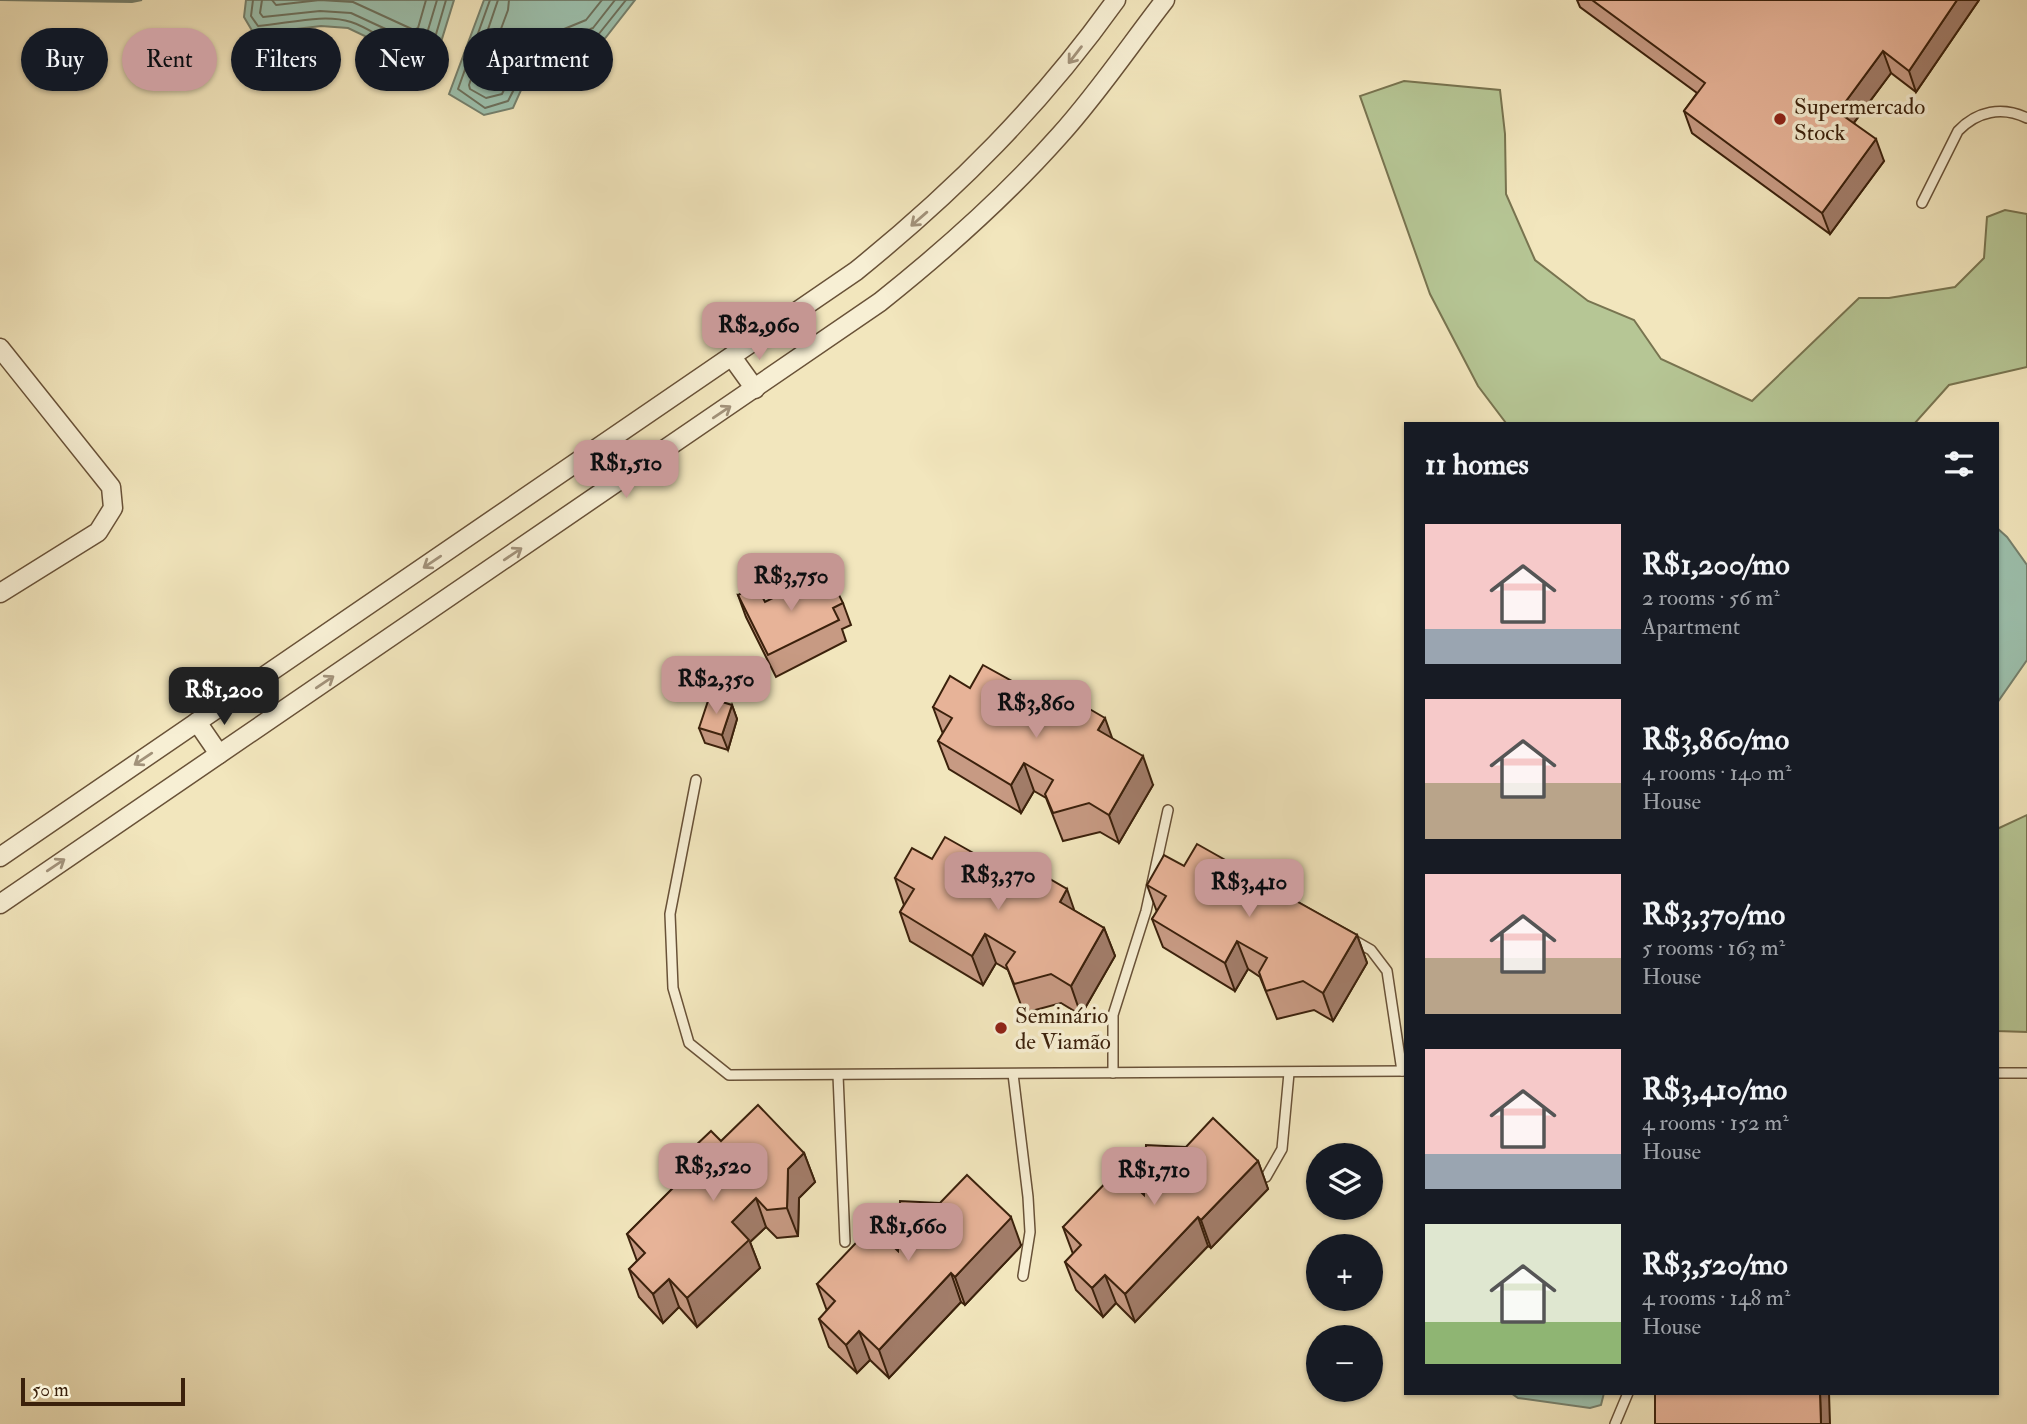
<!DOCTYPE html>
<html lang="en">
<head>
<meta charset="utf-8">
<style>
  body { margin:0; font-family:"IM FELL Double Pica",serif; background:#20242c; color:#f1f3f6; height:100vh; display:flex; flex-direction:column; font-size:26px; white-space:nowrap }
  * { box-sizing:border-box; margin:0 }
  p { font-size:23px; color:#9ea1a6 }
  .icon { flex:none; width:38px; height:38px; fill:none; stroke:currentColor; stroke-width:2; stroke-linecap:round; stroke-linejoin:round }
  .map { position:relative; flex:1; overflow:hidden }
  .drawer { position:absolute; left:1404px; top:422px; width:595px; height:973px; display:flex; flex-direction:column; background:#171b24; border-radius:0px; box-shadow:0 2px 5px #0004 }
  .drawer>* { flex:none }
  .banner { position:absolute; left:21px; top:28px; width:665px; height:63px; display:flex; gap:14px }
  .controls { position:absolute; left:1306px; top:1143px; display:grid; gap:14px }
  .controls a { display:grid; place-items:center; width:77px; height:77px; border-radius:50%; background:#171b24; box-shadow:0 2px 5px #0004; font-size:35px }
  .scale { position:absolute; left:21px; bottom:18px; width:164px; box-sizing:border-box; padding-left:7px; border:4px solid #3b210c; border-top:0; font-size:19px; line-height:24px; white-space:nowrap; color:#3b210c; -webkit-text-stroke:5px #f7efd4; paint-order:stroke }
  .price { position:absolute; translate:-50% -60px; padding:0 16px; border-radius:14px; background:#c59692; color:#111; font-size:23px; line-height:46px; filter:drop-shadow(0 2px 4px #0008) }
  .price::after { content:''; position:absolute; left:50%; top:42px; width:21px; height:16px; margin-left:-10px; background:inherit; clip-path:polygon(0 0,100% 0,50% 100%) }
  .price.active { background:#222; color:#fff }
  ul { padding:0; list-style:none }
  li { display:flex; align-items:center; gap:21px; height:175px; padding:0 21px }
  li span { display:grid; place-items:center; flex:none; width:196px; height:140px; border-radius:0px; color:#555 }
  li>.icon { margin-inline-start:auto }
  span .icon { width:84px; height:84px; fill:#fffc; stroke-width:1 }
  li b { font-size:30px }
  h2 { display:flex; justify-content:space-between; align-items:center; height:84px; padding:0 21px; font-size:30px }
  .chip { padding:0 24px; border-radius:32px; background:#171b24; box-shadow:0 2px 5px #0004; font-size:24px; line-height:63px }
  .chip.active { background:#c59692; color:#111 }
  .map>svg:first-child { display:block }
  .green { fill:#b6c695; stroke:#787450; stroke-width:2 }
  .water { fill:#9cc0ad; stroke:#75806d; stroke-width:2 }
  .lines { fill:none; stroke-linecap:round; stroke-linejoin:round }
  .shore { stroke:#6c705c; stroke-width:2 }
  .service-casing { stroke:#695238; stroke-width:12 }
  .minor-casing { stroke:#695238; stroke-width:21 }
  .service { stroke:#f7efd4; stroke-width:9 }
  .minor { stroke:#f7efd4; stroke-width:18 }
  .wall { fill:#c79a83; stroke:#3b210c; stroke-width:2 }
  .shaded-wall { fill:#a27d6a; stroke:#3b210c; stroke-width:2 }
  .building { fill:#e7b398; stroke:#3b210c; stroke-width:2 }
  .oneway { stroke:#a2927a }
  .poi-dot { fill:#8f2418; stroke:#f7efd4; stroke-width:2.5 }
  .labels { text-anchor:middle; stroke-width:7; stroke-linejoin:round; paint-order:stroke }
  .poi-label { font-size:23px; fill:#3b210c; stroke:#f7efd4; text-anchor:start }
</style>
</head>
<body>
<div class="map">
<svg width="2027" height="1424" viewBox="0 0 2027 1424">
  <rect width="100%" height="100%" fill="#f2e6bd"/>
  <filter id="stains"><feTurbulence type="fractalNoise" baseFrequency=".00286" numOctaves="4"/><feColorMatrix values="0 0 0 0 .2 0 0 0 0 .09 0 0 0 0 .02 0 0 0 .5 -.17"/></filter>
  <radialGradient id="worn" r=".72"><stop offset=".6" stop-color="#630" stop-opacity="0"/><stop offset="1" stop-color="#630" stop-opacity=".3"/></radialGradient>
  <g class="green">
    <path d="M 1404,81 L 1500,90 L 1505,134 L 1506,194 L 1535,260 L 1588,301 L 1634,320 L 1661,359 L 1752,401 L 1859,298 L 1889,298 L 1955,287 L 1984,258 L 1987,217 L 2005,210 L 2027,214 L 2027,367 L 1949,385 L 1915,423 L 1506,423 L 1478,386 L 1430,294 L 1360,96 Z"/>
    <path d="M 2027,815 L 2027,1032 L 1997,1031 L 1997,829 Z"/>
  </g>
  <g class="water">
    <path d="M 0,0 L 142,0 L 132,2 Z"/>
    <path d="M 246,0 L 454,0 L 437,55 L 413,59 L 348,28 L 321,26 L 254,34 L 244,17 Z"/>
    <path d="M 484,0 L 635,0 L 603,41 L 530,70 L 513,108 L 484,115 L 449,94 Z"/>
    <path d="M 1997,528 L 2007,537 L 2027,565 L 2027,660 L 1997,703 Z"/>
    <path d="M 1511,1393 L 1604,1393 L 1601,1405 L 1590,1408 L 1518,1398 Z"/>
  </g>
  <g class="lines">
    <g class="shore">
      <path d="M 253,0 L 251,16 L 258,26 C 287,24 323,13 351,22 C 377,30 404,59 432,48 L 446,0"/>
      <path d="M 262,0 L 260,13 L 263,17 L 320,11 L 351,13 L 416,43 L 425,40 L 437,0"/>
      <path d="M 272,0 L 276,5 L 320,0 L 353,2 L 414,30 L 418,28 L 426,0"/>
      <path d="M 490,0 L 458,89 L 485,108 L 508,101 L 527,64 L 598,35 L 626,0"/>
      <path d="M 498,0 L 469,85 L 470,89 L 486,98 L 502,94 L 516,64 L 522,57 L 593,28 L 615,0"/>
      <path d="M 509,0 L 508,10 L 482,80 L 487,87 L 495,84 L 513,50 L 586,20 L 602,0"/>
    </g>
    <g class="service-casing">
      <g id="service">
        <path d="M 1922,203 L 1958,131 C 1977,111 2002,106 2027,118"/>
        <path d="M 696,780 L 670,914 L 673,988 L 689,1043 L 729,1075 L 1405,1071"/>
        <path d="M 1350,938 L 1371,950 L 1387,971 L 1402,1071"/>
        <path d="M 1113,1073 L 1113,1015 L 1146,911 L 1168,810"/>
        <path d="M 1997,1073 L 2027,1073"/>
        <path d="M 1013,1074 L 1028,1197 L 1030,1232 L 1023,1276"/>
        <path d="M 838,1075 L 845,1242"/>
        <path d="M 1266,1177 L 1282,1149 L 1289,1073"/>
        <path d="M 1615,1424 L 1628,1393"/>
      </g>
    </g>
    <g class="minor-casing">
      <g id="minor">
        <path d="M 0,348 L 111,487 L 113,508 L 98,532 L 0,593"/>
        <path d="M 732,357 L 755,389"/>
        <path d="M 197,722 L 219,754"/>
        <path d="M 0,857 L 856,271 C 956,190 1041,105 1116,0"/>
        <path d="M 0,904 L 880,302 C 944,251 1005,197 1060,135 C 1098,93 1130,45 1165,0"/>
      </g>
    </g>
    <use href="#service" class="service"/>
    <use href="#minor" class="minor"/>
  </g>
  <g class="wall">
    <path d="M 1577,0 L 1979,0 L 1916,92 L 1891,73 L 1854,123 L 1884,161 L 1830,234 L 1692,133 L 1684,111 L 1697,93 L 1580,7 Z"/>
    <path d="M 823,588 L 843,603 L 851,625 L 842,629 L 846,641 L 776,677 L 746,617 L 738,595 L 765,602 Z"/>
    <path d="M 970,688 L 1153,785 L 1119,843 L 1100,832 L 1063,841 L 1046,798 L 1034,791 L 1021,813 L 949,769 L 938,741 L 943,734 L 933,707 Z"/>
    <path d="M 732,705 L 737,719 L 728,750 L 705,743 L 699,728 Z"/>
    <path d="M 932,859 L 1075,911 L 1104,928 L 1115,956 L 1081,1015 L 1061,1003 L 1024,1013 L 1008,970 L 996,963 L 983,985 L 910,941 L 900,912 L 904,905 L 895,878 Z"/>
    <path d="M 1184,866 L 1252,875 L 1289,885 L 1295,901 L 1357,935 L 1367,963 L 1333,1021 L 1314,1010 L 1277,1019 L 1260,977 L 1248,969 L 1235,991 L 1163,947 L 1152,919 L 1157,912 L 1147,885 Z"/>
    <path d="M 721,1141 L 804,1153 L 815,1182 L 799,1198 L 798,1236 L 777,1238 L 766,1227 L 750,1242 L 760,1268 L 697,1327 L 679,1307 L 663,1323 L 639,1297 L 629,1269 L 637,1261 L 627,1234 L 680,1181 L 675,1165 Z"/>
    <path d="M 1258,1161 L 1268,1189 L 1211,1248 L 1208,1246 L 1135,1322 L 1116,1303 L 1103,1317 L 1076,1290 L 1065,1262 L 1073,1254 L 1063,1227 L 1144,1195 Z"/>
    <path d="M 1021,1245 L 1020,1247 L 965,1305 L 961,1302 L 889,1378 L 870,1360 L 857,1373 L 829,1347 L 819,1319 L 827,1311 L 817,1284 Z"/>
  </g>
  <g class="shaded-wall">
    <path d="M 1957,0 L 1979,0 L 1916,92 L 1909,71 Z"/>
    <path d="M 1883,51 L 1891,73 L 1846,133 L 1838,112 Z"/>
    <path d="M 1876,139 L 1884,161 L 1830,234 L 1822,213 Z"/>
    <path d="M 732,705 L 737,719 L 728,750 L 722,735 Z"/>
    <path d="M 1105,718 L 1115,746 L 1098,730 Z"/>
    <path d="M 1143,756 L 1153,785 L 1119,843 L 1109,815 Z"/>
    <path d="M 1024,763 L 1034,791 L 1021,813 L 1011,785 Z"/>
    <path d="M 1289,885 L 1300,913 L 1284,894 Z"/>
    <path d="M 1067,889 L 1077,918 L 1060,902 Z"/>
    <path d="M 1104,928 L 1115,956 L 1081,1015 L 1071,986 Z"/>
    <path d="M 985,934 L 996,963 L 983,985 L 972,956 Z"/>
    <path d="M 1357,935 L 1367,963 L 1333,1021 L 1323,993 Z"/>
    <path d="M 1237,941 L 1248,969 L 1235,991 L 1225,963 Z"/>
    <path d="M 804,1153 L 815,1182 L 799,1198 L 798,1236 L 787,1208 L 788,1169 Z"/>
    <path d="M 1258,1161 L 1268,1189 L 1211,1248 L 1201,1220 Z"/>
    <path d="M 756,1198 L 766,1227 L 750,1242 L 760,1268 L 697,1327 L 687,1298 L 732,1222 Z"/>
    <path d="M 1011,1217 L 1021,1245 L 1020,1247 L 965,1305 L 955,1277 Z"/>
    <path d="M 1198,1217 L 1208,1246 L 1135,1322 L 1125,1294 Z"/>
    <path d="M 951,1273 L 961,1302 L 889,1378 L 879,1350 Z"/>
    <path d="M 1105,1275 L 1116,1303 L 1103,1317 L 1092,1288 Z"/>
    <path d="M 669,1279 L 679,1307 L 663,1323 L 653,1294 Z"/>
    <path d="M 859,1331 L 870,1360 L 857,1373 L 846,1345 Z"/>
    <path d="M 1820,1393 L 1829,1393 L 1830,1424 L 1821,1424 Z"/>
  </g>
  <g class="building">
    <path d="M 1592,0 L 1957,0 L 1909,71 L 1883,51 L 1838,112 L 1876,139 L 1822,213 L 1684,111 L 1705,83 Z"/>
    <path d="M 817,576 L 823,588 L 833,583 L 843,603 L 833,608 L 839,620 L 768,655 L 738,595 L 757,586 L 765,602 Z"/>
    <path d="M 983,665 L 1055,705 L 1062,693 L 1105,718 L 1098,730 L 1143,756 L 1109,815 L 1089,803 L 1053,813 L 1045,794 L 1053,780 L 1024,763 L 1011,785 L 938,741 L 952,718 L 933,707 L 950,676 L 970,688 Z"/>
    <path d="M 709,698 L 732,705 L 722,735 L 699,728 Z"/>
    <path d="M 945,837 L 1016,877 L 1024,864 L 1067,889 L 1060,902 L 1104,928 L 1071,986 L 1051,974 L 1014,984 L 1006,965 L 1015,952 L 985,934 L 972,956 L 900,912 L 914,889 L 895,878 L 912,848 L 932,859 Z"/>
    <path d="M 1197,844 L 1252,875 L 1260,864 L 1289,885 L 1284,894 L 1357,935 L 1323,993 L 1303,981 L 1266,991 L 1259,972 L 1267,958 L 1237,941 L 1225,963 L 1152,919 L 1166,896 L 1147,885 L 1164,855 L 1184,866 Z"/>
    <path d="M 758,1105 L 804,1153 L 788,1169 L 787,1208 L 767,1210 L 756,1198 L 732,1222 L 749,1240 L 687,1298 L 669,1279 L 653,1294 L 629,1269 L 645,1253 L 627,1234 L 685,1176 L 675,1165 L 711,1131 L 721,1141 Z"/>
    <path d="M 1213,1118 L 1258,1161 L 1201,1220 L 1198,1217 L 1125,1294 L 1105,1275 L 1092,1288 L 1065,1262 L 1081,1245 L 1063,1227 L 1118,1170 L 1144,1195 L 1146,1145 L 1186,1147 Z"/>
    <path d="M 967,1175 L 1011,1217 L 1010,1219 L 955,1277 L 951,1273 L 879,1350 L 859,1331 L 846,1345 L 819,1319 L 835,1301 L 817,1284 L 872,1226 L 898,1251 L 900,1201 L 940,1203 Z"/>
    <path d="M 1655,1393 L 1820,1393 L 1821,1424 L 1655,1424 Z"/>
  </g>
  <defs><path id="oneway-shaft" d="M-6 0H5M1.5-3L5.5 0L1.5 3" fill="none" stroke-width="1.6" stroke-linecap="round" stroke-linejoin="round" transform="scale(1.75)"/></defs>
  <g class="oneway">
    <use href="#oneway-shaft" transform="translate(1075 55) rotate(128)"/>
    <use href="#oneway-shaft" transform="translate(919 219) rotate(139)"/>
    <use href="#oneway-shaft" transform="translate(722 412) rotate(-34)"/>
    <use href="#oneway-shaft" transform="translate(513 554) rotate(-34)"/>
    <use href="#oneway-shaft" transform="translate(432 562) rotate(146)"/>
    <use href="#oneway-shaft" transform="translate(325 682) rotate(-34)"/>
    <use href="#oneway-shaft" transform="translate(143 759) rotate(146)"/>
    <use href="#oneway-shaft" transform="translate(56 865) rotate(-34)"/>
  </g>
  <g class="poi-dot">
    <circle cx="1780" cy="119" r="7"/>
    <circle cx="1001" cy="1028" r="7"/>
  </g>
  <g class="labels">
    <g class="poi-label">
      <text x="1794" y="114">Supermercado<tspan x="1794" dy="26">Stock</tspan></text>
      <text x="1015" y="1023">Seminário<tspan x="1015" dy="26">de Viamão</tspan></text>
    </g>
  </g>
  <rect width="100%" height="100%" filter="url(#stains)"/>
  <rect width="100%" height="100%" fill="url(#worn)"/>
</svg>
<div class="controls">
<a><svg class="icon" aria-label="layers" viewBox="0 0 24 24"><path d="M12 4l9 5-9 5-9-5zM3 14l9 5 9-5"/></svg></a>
<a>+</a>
<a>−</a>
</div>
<div class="scale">50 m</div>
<b class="price" style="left:759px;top:362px">R$2,960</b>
<b class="price" style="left:626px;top:500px">R$1,510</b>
<b class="price" style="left:791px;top:613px">R$3,750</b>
<b class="price" style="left:716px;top:716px">R$2,350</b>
<b class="price active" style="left:224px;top:727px">R$1,200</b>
<b class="price" style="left:1036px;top:740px">R$3,860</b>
<b class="price" style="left:998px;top:912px">R$3,370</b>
<b class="price" style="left:1249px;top:919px">R$3,410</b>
<b class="price" style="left:713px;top:1203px">R$3,520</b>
<b class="price" style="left:1154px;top:1207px">R$1,710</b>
<b class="price" style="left:908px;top:1263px">R$1,660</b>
<div class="banner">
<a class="chip">Buy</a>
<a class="chip active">Rent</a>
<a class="chip">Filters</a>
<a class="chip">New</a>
<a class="chip">Apartment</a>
</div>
<section class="drawer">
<h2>11 homes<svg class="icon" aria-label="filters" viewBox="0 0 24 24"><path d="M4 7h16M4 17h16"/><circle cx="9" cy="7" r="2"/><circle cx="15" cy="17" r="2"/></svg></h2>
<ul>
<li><span style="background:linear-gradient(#f6c9c9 75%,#9aa5b1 0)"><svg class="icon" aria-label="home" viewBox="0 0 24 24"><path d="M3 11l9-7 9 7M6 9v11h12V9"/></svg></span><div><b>R$1,200/mo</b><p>2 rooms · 56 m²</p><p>Apartment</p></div></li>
<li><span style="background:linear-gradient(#f6c9c9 60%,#b9a48a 0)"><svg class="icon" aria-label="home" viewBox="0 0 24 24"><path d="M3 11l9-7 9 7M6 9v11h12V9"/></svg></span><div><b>R$3,860/mo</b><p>4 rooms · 140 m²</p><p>House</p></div></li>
<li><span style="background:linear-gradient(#f6c9c9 60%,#b9a48a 0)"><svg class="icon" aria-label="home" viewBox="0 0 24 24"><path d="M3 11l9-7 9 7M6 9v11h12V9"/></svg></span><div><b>R$3,370/mo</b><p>5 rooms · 163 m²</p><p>House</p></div></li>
<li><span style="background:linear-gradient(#f6c9c9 75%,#9aa5b1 0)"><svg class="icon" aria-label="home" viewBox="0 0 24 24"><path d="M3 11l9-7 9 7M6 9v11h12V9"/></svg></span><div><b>R$3,410/mo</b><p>4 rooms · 152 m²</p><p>House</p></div></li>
<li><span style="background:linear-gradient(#dfe7d0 70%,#8fb573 0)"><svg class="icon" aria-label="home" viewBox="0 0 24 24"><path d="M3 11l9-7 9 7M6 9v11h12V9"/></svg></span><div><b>R$3,520/mo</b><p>4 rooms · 148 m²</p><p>House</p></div></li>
</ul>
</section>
</div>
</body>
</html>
